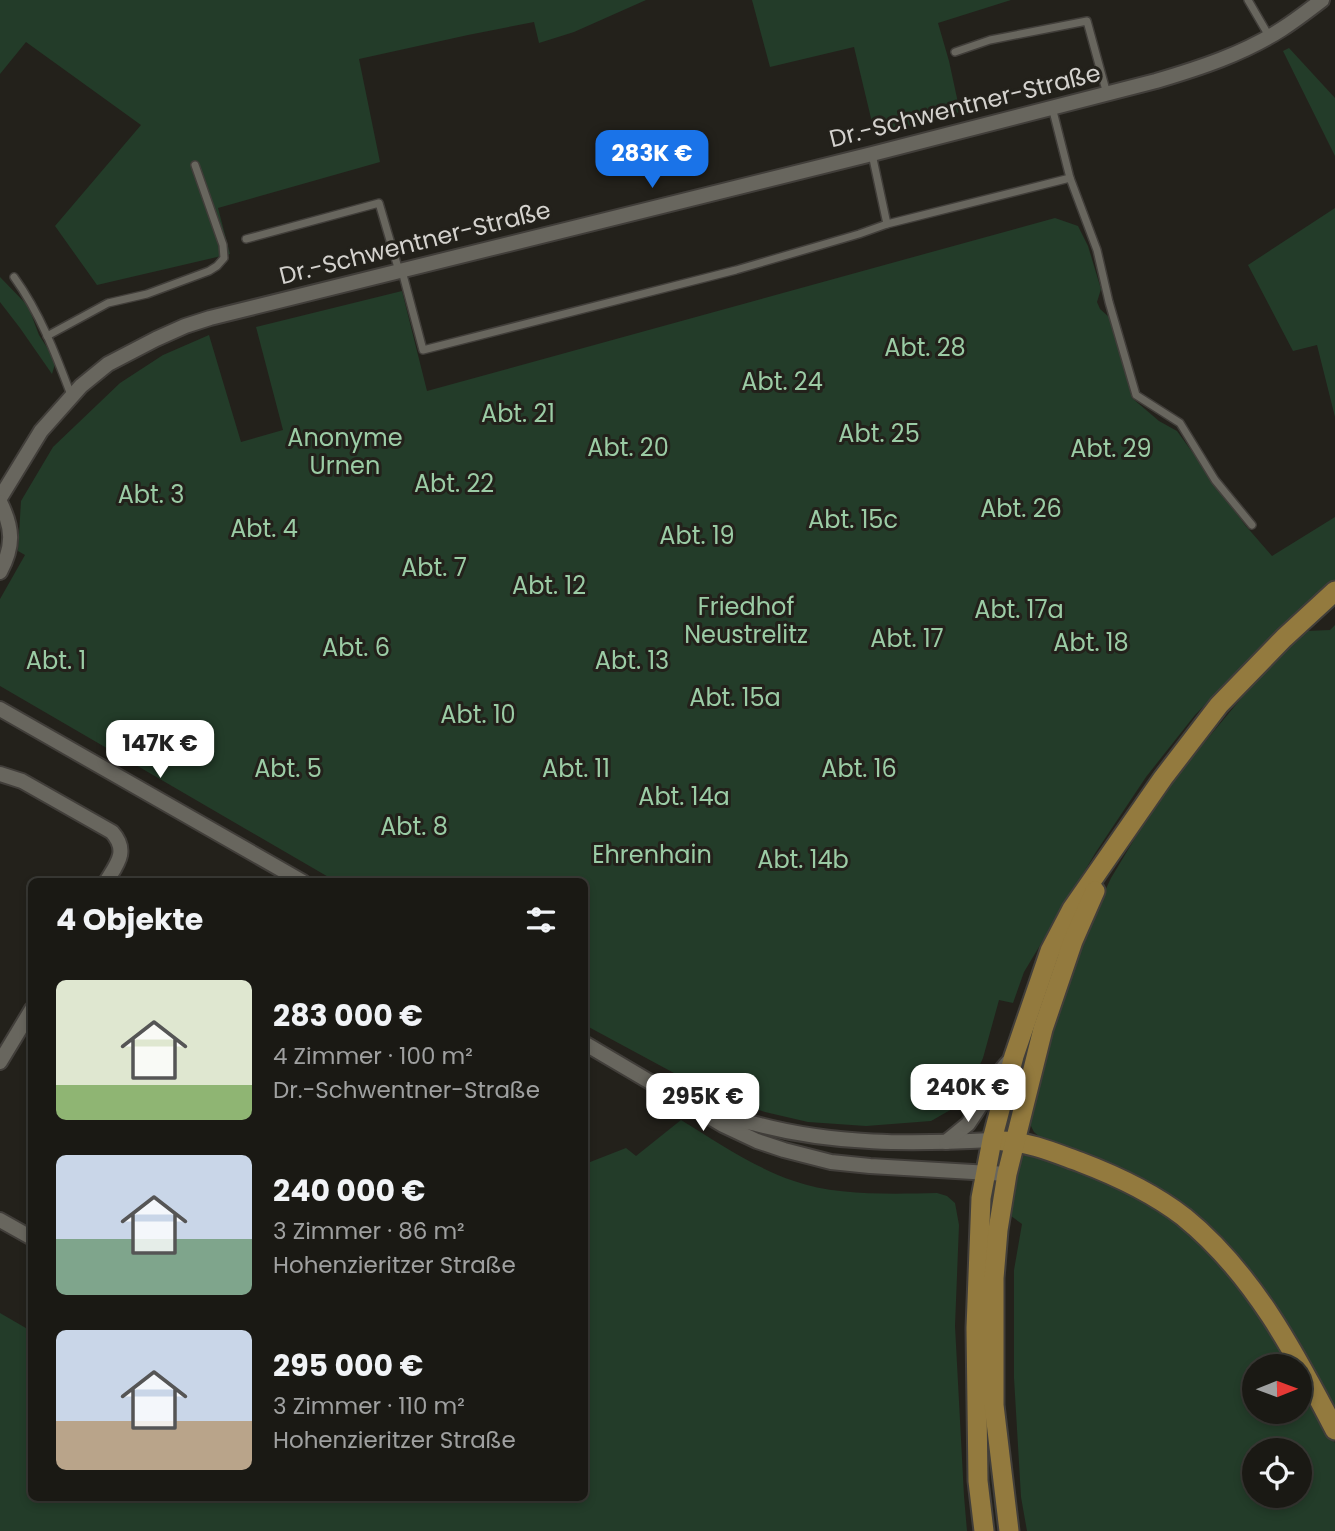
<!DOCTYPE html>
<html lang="de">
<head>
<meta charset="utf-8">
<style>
  body { margin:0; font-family:Poppins,sans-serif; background:#23221d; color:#f1f3f6; height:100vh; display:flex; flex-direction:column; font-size:26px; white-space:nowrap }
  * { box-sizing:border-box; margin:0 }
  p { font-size:23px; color:#9fa0a0 }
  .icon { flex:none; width:38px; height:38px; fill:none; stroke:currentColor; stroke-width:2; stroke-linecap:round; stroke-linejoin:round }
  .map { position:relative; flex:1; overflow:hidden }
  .drawer { position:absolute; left:28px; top:878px; width:560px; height:623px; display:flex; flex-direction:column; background:#1a1914; border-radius:10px; box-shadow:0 4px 10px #0003,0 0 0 2px #383834 }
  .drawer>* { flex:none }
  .needle { width:46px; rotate:89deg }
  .buttons { position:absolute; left:1242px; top:1354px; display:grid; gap:14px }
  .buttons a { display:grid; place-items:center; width:70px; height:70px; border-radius:50%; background:#1a1914; box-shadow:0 4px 10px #0003,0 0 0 2px #383834; font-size:35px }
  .price { position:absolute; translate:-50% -60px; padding:0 16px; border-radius:14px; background:#fff; color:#222; font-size:23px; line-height:46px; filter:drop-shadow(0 2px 4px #0008) }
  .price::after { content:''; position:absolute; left:50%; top:42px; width:21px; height:16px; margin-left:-10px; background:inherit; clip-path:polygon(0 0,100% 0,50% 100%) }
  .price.selected { background:#1a73e8; color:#fff }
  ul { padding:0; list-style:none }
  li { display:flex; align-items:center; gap:21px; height:175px; padding:0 28px }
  li span { display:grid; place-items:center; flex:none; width:196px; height:140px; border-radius:10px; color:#555 }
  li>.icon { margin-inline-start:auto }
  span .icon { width:84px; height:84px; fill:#fffc; stroke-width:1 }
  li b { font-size:30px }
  h2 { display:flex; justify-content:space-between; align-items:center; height:84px; padding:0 28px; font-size:30px }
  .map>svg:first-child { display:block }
  .green { fill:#233c29; fill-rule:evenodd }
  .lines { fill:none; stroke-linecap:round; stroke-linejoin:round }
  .service-casing { stroke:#413e3a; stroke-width:10 }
  .minor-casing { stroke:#413e3a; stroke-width:18 }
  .primary-casing { stroke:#413e3a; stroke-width:23 }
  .service { stroke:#68665e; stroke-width:7 }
  .minor { stroke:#68665e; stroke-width:14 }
  .primary { stroke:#937a3e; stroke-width:19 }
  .labels { text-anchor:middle; stroke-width:6; stroke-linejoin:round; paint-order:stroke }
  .street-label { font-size:24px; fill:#d4d2ce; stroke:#23211b }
  .park-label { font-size:24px; fill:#9bcca5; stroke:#23211b }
</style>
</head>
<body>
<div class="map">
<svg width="1335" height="1531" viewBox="0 0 1335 1531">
  <rect width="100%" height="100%" fill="#23211b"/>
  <g class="green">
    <path d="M 0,0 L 646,0 L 574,32 L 539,43 L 534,22 L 468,35 L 359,59 L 380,162 L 218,208 L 230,254 L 97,285 L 55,226 L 141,125 L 26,42 L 0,74 Z"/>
    <path d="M 752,0 L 1011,0 L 938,23 L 949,61 L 960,112 L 875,135 L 854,47 L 770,67 Z"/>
    <path d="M 1289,48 L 1335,98 L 1335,156 L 1283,51 Z"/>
    <path d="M 1335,208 L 1335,417 L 1317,345 L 1293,351 L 1248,265 Z"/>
    <path d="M 1055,218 L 1078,226 L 1088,246 L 1101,289 L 1097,302 L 1100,309 L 1110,318 L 1132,398 L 1159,421 L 1177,431 L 1245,525 L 1272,556 L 1335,517 L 1335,580 L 1286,623 L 1195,715 L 1146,777 L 1096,852 L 1024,972 L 1013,1003 L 999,1000 L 983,1058 L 969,1088 L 952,1109 L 931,1121 L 866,1126 L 808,1122 L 765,1112 L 711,1093 L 585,1025 L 584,882 L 337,882 L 0,686 L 0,599 L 25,555 L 18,551 L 21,501 L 53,447 L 120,383 L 163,355 L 209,335 L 241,442 L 283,430 L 256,327 L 402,291 L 427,391 Z"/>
    <path d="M 0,277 L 28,306 L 39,335 L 48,349 L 55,364 L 52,374 L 20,328 L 0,302 Z"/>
    <path d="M 1335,625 L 1335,1410 L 1305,1355 L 1271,1299 L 1225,1240 L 1174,1199 L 1043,1140 L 1034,1132 L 1029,1122 L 1048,1033 L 1086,931 L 1111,878 L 1147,818 L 1183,768 L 1254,683 L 1306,631 L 1330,630 Z"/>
    <path d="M 681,1120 C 717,1142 753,1167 794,1181 C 835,1196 894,1194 937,1193 L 947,1196 L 955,1203 L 959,1225 L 955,1326 L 964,1496 L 967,1531 L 0,1531 L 0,1313 L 31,1331 L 32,1498 L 584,1498 L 585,1164 L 626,1148 L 636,1156 Z"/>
    <path d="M 1026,1155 L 1039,1156 L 1081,1169 L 1143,1198 L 1176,1219 L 1214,1254 L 1256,1304 L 1295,1367 L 1255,1367 L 1255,1412 L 1300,1412 L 1300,1376 L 1335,1443 L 1335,1531 L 1027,1531 L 1021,1497 L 1014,1378 L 1014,1270 L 1022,1224 L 1011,1216 L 1021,1157 ZM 1255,1451 L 1300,1451 L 1300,1496 L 1255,1496 Z"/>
  </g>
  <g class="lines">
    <g class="service-casing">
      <g id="service">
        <path d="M 1248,0 L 1269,36"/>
        <path d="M 955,52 L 990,40 L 1087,21 L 1107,94"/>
        <path d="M 1052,107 L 1070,178 L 1097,250 L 1109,302 L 1136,395 L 1180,423 L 1215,480 L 1252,525"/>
        <path d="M 872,154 L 887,224 L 1070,178"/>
        <path d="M 246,239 L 379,203 L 399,271"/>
        <path d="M 402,271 L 423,350 L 736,270 L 859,234 L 887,224"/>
        <path d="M 14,277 C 40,313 56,355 71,395"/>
        <path d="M 47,336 L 108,303 L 147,294 L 209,271 L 217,266 L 224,258 L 223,245 L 195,165"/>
      </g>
    </g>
    <g class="minor-casing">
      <g id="minor">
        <path d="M 0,498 L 41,431 L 81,386 L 108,364 L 156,339 L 185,326 L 210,318 L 872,154 L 1156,81 C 1200,68 1243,54 1282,29 C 1296,20 1309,10 1322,0"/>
        <path d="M 0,502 C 13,528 14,546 0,572"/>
        <path d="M 0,709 L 303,882"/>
        <path d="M 0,774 L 22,781 L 112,832 C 129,851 117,864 106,882"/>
        <path d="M 584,1043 L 723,1125 L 757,1141 L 784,1150 L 831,1162 L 870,1166 L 1007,1174"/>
        <path d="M 0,1062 L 32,1009"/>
        <path d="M 715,1112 C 727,1118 742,1121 756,1124 C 833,1145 912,1144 992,1140"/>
        <path d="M 946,1142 L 968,1124 L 984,1100 L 996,1076 L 1011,1059"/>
        <path d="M 0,1220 L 32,1238"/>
      </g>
    </g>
    <g class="primary-casing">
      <g id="primary">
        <path d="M 1003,1141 C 1030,1142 1055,1153 1080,1162 C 1117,1176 1153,1193 1184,1217 C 1253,1273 1295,1353 1335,1430"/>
        <path d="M 984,1531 L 978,1481 L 976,1328 L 981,1198 L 992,1140 L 1014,1056 L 1050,951 L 1072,909 L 1163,778 L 1219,705 L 1284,638 L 1335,591"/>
        <path d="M 1009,1531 L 994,1405 L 994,1278 L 998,1230 L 1007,1174 L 1043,1029 L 1073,941 L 1095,891"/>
      </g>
    </g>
    <use href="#service" class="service"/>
    <use href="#minor" class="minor"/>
    <use href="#primary" class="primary"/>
  </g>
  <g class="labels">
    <g class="street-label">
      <text transform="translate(965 106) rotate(-14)" y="8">Dr.-Schwentner-Straße</text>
      <text transform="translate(415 243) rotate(-14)" y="8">Dr.-Schwentner-Straße</text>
    </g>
    <g class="park-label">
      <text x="925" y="356">Abt. 28</text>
      <text x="782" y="390">Abt. 24</text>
      <text x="518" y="422">Abt. 21</text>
      <text x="879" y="442">Abt. 25</text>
      <text x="345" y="446">Anonyme<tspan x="345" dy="28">Urnen</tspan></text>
      <text x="628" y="456">Abt. 20</text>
      <text x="1111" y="457">Abt. 29</text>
      <text x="454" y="492">Abt. 22</text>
      <text x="151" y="503">Abt. 3</text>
      <text x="1021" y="517">Abt. 26</text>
      <text x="853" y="528">Abt. 15c</text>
      <text x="264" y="537">Abt. 4</text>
      <text x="697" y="544">Abt. 19</text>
      <text x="434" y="576">Abt. 7</text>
      <text x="549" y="594">Abt. 12</text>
      <text x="746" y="615">Friedhof<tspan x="746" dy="28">Neustrelitz</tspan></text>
      <text x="1019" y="618">Abt. 17a</text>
      <text x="907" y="647">Abt. 17</text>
      <text x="1091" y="651">Abt. 18</text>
      <text x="356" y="656">Abt. 6</text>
      <text x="56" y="669">Abt. 1</text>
      <text x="632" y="669">Abt. 13</text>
      <text x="735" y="706">Abt. 15a</text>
      <text x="478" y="723">Abt. 10</text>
      <text x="288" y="777">Abt. 5</text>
      <text x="576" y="777">Abt. 11</text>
      <text x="859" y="777">Abt. 16</text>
      <text x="684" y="805">Abt. 14a</text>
      <text x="414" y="835">Abt. 8</text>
      <text x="652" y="863">Ehrenhain</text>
      <text x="803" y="868">Abt. 14b</text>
    </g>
  </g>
</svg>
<div class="buttons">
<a><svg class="needle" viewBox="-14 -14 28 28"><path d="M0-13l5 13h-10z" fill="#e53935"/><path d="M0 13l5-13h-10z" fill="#9fa0a0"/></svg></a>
<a><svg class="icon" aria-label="locate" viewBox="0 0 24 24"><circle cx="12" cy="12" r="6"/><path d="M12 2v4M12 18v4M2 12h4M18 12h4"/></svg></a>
</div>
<b class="price selected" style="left:652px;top:190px">283K €</b>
<b class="price" style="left:160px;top:780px">147K €</b>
<b class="price" style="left:968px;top:1124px">240K €</b>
<b class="price" style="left:703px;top:1133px">295K €</b>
<section class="drawer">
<h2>4 Objekte<svg class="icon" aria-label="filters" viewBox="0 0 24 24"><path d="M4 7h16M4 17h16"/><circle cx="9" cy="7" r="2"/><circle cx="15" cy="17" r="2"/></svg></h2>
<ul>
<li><span style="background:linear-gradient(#dfe7d0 75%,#8fb573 0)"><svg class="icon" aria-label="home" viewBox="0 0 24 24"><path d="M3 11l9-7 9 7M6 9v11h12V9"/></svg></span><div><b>283 000 €</b><p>4 Zimmer · 100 m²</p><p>Dr.-Schwentner-Straße</p></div></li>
<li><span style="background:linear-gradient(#c9d6e8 60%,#7fa58c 0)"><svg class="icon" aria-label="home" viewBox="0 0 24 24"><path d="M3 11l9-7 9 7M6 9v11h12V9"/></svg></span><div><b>240 000 €</b><p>3 Zimmer · 86 m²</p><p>Hohenzieritzer Straße</p></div></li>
<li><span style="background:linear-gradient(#c9d6e8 65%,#b9a48a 0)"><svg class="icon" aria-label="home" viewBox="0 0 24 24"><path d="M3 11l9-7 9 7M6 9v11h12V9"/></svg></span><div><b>295 000 €</b><p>3 Zimmer · 110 m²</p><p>Hohenzieritzer Straße</p></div></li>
</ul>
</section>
</div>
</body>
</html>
